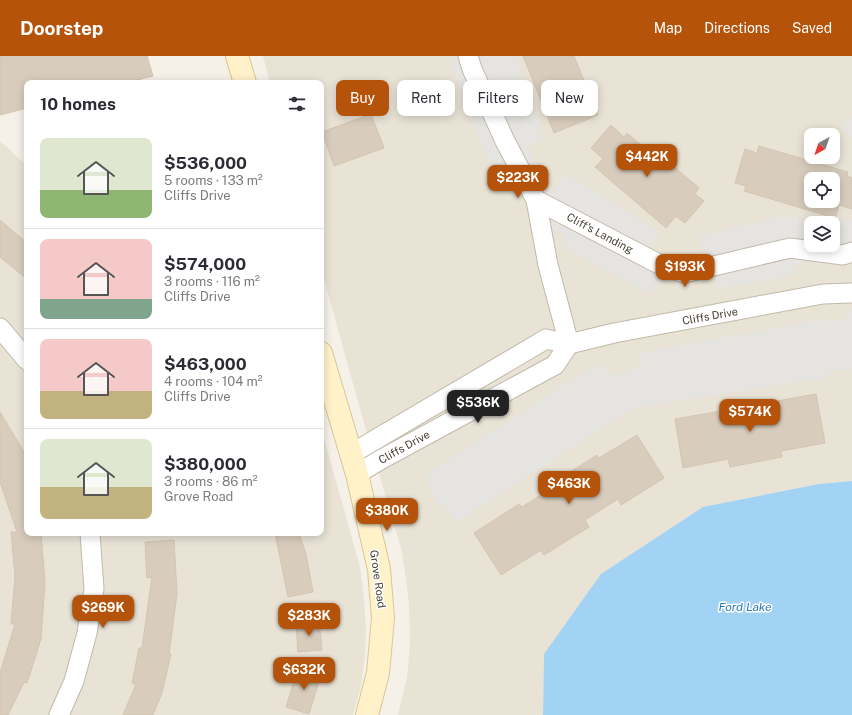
<!DOCTYPE html>
<html lang="en">
<head>
<meta charset="utf-8">
<style>
  body { margin:0; font-family:"Public Sans",sans-serif; background:#f7f7f7; color:#2b2b33; height:100vh; display:flex; flex-direction:column; font-size:15px; white-space:nowrap }
  * { box-sizing:border-box; margin:0 }
  p { font-size:13px; color:#7c7c81 }
  .icon { flex:none; width:22px; height:22px; fill:none; stroke:currentColor; stroke-width:2; stroke-linecap:round; stroke-linejoin:round }
  .map { position:relative; flex:1; overflow:hidden }
  .side { position:absolute; left:24px; top:24px; width:300px; height:456px; display:flex; flex-direction:column; background:#fff; border-radius:8px; box-shadow:0 2px 10px #0003 }
  .side>* { flex:none }
  .banner { position:absolute; left:336px; top:24px; width:380px; height:36px; display:flex; gap:8px }
  .needle { width:26px; rotate:220deg }
  .tools { position:absolute; left:804px; top:72px; display:grid; gap:8px }
  .tools a { display:grid; place-items:center; width:36px; height:36px; border-radius:8px; background:#fff; box-shadow:0 2px 10px #0003; font-size:20px }
  .price { position:absolute; translate:-50% -34px; padding:0 9px; border-radius:8px; background:#b45309; color:#fff; font-size:13px; line-height:26px; filter:drop-shadow(0 1px 2px #0008) }
  .price::after { content:''; position:absolute; left:50%; top:24px; width:12px; height:9px; margin-left:-6px; background:inherit; clip-path:polygon(0 0,100% 0,50% 100%) }
  .price.selected { background:#222; color:#fff }
  ul { padding:0; list-style:none }
  li { display:flex; align-items:center; gap:12px; height:100px; padding:0 16px }
  li+li { border-top:1px solid #e1e1e2 }
  li span { display:grid; place-items:center; flex:none; width:112px; height:80px; border-radius:8px; color:#555 }
  li>.icon { margin-inline-start:auto }
  span .icon { width:48px; height:48px; fill:#fffc; stroke-width:1 }
  li b { font-size:17px }
  h2 { display:flex; justify-content:space-between; align-items:center; height:48px; padding:0 16px; font-size:17px }
  .chip { padding:0 14px; border-radius:8px; background:#fff; box-shadow:0 2px 10px #0003; font-size:14px; line-height:36px }
  .chip.selected { background:#b45309; color:#fff }
  header { display:flex; align-items:center; gap:24px; box-sizing:border-box; height:56px; padding:0 20px; background:#b45309; color:#fff }
  header strong { font-size:19px }
  nav { display:flex; gap:22px; margin-inline-start:auto; font-size:14px }
  .map>svg:first-child { display:block }
  .residential { fill:#e9e3d6; fill-rule:evenodd }
  .parking { fill:#e6e4e0; fill-rule:evenodd }
  .water { fill:#a2d3f5 }
  .building { fill:#d8cdbd; stroke:#d3c5b0; fill-rule:evenodd }
  .lines { fill:none; stroke-linecap:round; stroke-linejoin:round }
  .street-casing { stroke:#c1b9aa; stroke-width:21 }
  .secondary-casing { stroke:#d8c696; stroke-width:24 }
  .street { stroke:#fff; stroke-width:19 }
  .secondary { stroke:#fff2c9; stroke-width:22 }
  .labels { text-anchor:middle; stroke-width:3; stroke-linejoin:round; paint-order:stroke }
  .street-label { font-size:11px; fill:#494236; stroke:#fff }
  .water-label { font-size:12px; font-style:italic; fill:#277ab4; stroke:#fff }
</style>
</head>
<body>
<header>
<strong>Doorstep</strong>
<nav><a>Map</a><a>Directions</a><a>Saved</a></nav>
</header>
<div class="map">
<svg width="852" height="659" viewBox="0 0 852 659">
  <rect width="100%" height="100%" fill="#f5f1e9"/>
  <g class="residential">
    <path d="M 263,0 L 852,0 L 852,425 L 819,428 L 544,598 L 543,659 L 398,659 L 407,621 L 410,589 L 409,548 L 406,524 L 402,496 L 360,353 L 321,212 L 321,27 L 270,27 ZM 811,79 L 833,79 L 833,101 L 811,101 ZM 811,123 L 833,123 L 833,145 L 811,145 ZM 811,167 L 833,167 L 833,189 L 811,189 Z"/>
    <path d="M 0,85 L 27,110 L 27,477 L 321,477 L 321,371 L 360,511 L 364,544 L 366,575 L 365,599 L 361,630 L 353,659 L 0,659 Z"/>
  </g>
  <g class="parking">
    <path d="M 448,0 L 515,0 L 545,84 L 528,91 L 541,127 L 546,132 L 553,135 L 564,117 L 660,176 L 650,193 L 659,198 L 676,201 L 700,199 L 703,196 L 699,180 L 780,160 L 830,166 L 852,164 L 852,206 L 822,208 L 803,202 L 803,209 L 795,209 L 796,219 L 718,233 L 715,222 L 674,226 L 666,224 L 659,227 L 652,239 L 560,190 L 566,179 L 532,163 L 528,148 L 511,105 L 491,113 ZM 811,167 L 833,167 L 833,189 L 811,189 Z"/>
    <path d="M 852,60 L 852,82 L 841,69 Z"/>
    <path d="M 852,253 L 852,313 L 835,314 L 823,322 L 633,352 L 455,467 L 443,447 L 438,450 L 425,419 L 595,309 L 605,312 L 607,318 L 612,319 L 640,311 L 642,309 L 639,297 L 813,265 L 844,264 L 847,260 L 847,254 Z"/>
  </g>
  <path class="water" d="M 852,425 L 852,659 L 543,659 L 544,598 L 601,518 L 703,451 L 819,428 Z"/>
  <g class="building">
    <path d="M 0,0 L 147,0 L 153,20 L 133,25 L 133,27 L 27,27 L 27,52 L 0,59 Z"/>
    <path d="M 523,0 L 574,0 L 598,59 L 554,77 Z"/>
    <path d="M 371,58 L 384,92 L 334,110 L 322,76 Z"/>
    <path d="M 611,69 L 624,81 L 627,77 L 661,106 L 664,102 L 699,132 L 695,138 L 704,145 L 685,167 L 676,160 L 666,172 L 595,111 L 603,103 L 591,92 Z"/>
    <path d="M 759,90 L 848,116 L 847,120 L 852,122 L 852,153 L 839,149 L 835,162 L 744,135 L 746,130 L 735,127 L 745,93 L 757,97 ZM 811,123 L 833,123 L 833,145 L 811,145 Z"/>
    <path d="M 0,164 L 27,187 L 27,223 L 0,201 Z"/>
    <path d="M 816,338 L 825,387 L 781,395 L 782,401 L 730,411 L 728,403 L 683,412 L 675,363 L 727,354 L 728,357 L 766,350 L 766,347 Z"/>
    <path d="M 0,356 L 27,401 L 27,477 L 41,477 L 45,526 L 41,583 L 27,627 L 24,626 L 8,659 L 0,659 L 0,617 L 15,568 L 11,568 L 15,520 L 11,476 L 17,476 L 0,426 Z"/>
    <path d="M 637,379 L 664,422 L 621,449 L 618,443 L 585,464 L 589,471 L 544,499 L 541,494 L 501,519 L 474,477 L 519,448 L 522,451 L 555,430 L 553,427 L 597,399 L 599,402 Z"/>
    <path d="M 275,477 L 299,477 L 306,498 L 313,536 L 288,541 Z"/>
    <path d="M 174,484 L 177,538 L 169,598 L 171,598 L 162,637 L 153,659 L 123,659 L 136,628 L 132,627 L 139,592 L 142,592 L 152,521 L 147,522 L 145,486 Z"/>
    <path d="M 319,565 L 322,594 L 298,596 L 296,567 Z"/>
    <path d="M 298,612 L 321,619 L 309,658 L 286,651 Z"/>
  </g>
  <g class="lines">
    <g class="street-casing">
      <g id="street">
        <path d="M 468,0 L 472,13 L 505,85 L 536,144 L 548,209 L 569,288"/>
        <path d="M 536,144 L 657,207 L 684,217 L 790,192 L 843,199 L 852,196"/>
        <path d="M 0,272 L 27,304"/>
        <path d="M 351,398 L 546,283 L 569,288 L 614,277 L 823,238 L 852,237"/>
        <path d="M 357,418 L 380,404 L 555,309 L 569,288"/>
        <path d="M 59,659 L 74,625 L 87,577 L 94,533 L 90,477"/>
      </g>
    </g>
    <g class="secondary-casing">
      <g id="secondary">
        <path d="M 237,0 L 245,27"/>
        <path d="M 321,297 L 357,418 L 379,513 L 383,562 L 378,617 L 367,659"/>
      </g>
    </g>
    <use href="#street" class="street"/>
    <use href="#secondary" class="secondary"/>
  </g>
  <g class="labels">
    <g class="street-label">
      <text transform="translate(600 177) rotate(28)" y="4">Cliff's Landing</text>
      <text transform="translate(710 260) rotate(-10)" y="4">Cliffs Drive</text>
      <text transform="translate(404 391) rotate(-29)" y="4">Cliffs Drive</text>
      <text transform="translate(378 523) rotate(82)" y="4">Grove Road</text>
    </g>
    <g class="water-label">
      <text x="745" y="555">Ford Lake</text>
    </g>
  </g>
</svg>
<div class="tools">
<a><svg class="needle" viewBox="-14 -14 28 28"><path d="M0-13l5 13h-10z" fill="#e53935"/><path d="M0 13l5-13h-10z" fill="#7c7c81"/></svg></a>
<a><svg class="icon" aria-label="locate" viewBox="0 0 24 24"><circle cx="12" cy="12" r="6"/><path d="M12 2v4M12 18v4M2 12h4M18 12h4"/></svg></a>
<a><svg class="icon" aria-label="layers" viewBox="0 0 24 24"><path d="M12 4l9 5-9 5-9-5zM3 14l9 5 9-5"/></svg></a>
</div>
<b class="price" style="left:647px;top:122px">$442K</b>
<b class="price" style="left:518px;top:143px">$223K</b>
<b class="price" style="left:685px;top:232px">$193K</b>
<b class="price selected" style="left:478px;top:368px">$536K</b>
<b class="price" style="left:750px;top:377px">$574K</b>
<b class="price" style="left:569px;top:449px">$463K</b>
<b class="price" style="left:387px;top:476px">$380K</b>
<b class="price" style="left:103px;top:573px">$269K</b>
<b class="price" style="left:309px;top:581px">$283K</b>
<b class="price" style="left:304px;top:635px">$632K</b>
<div class="banner">
<a class="chip selected">Buy</a>
<a class="chip">Rent</a>
<a class="chip">Filters</a>
<a class="chip">New</a>
</div>
<section class="side">
<h2>10 homes<svg class="icon" aria-label="filters" viewBox="0 0 24 24"><path d="M4 7h16M4 17h16"/><circle cx="9" cy="7" r="2"/><circle cx="15" cy="17" r="2"/></svg></h2>
<ul>
<li><span style="background:linear-gradient(#dfe7d0 65%,#8fb573 0)"><svg class="icon" aria-label="home" viewBox="0 0 24 24"><path d="M3 11l9-7 9 7M6 9v11h12V9"/></svg></span><div><b>$536,000</b><p>5 rooms · 133 m²</p><p>Cliffs Drive</p></div></li>
<li><span style="background:linear-gradient(#f6c9c9 75%,#7fa58c 0)"><svg class="icon" aria-label="home" viewBox="0 0 24 24"><path d="M3 11l9-7 9 7M6 9v11h12V9"/></svg></span><div><b>$574,000</b><p>3 rooms · 116 m²</p><p>Cliffs Drive</p></div></li>
<li><span style="background:linear-gradient(#f6c9c9 65%,#c2b280 0)"><svg class="icon" aria-label="home" viewBox="0 0 24 24"><path d="M3 11l9-7 9 7M6 9v11h12V9"/></svg></span><div><b>$463,000</b><p>4 rooms · 104 m²</p><p>Cliffs Drive</p></div></li>
<li><span style="background:linear-gradient(#dfe7d0 60%,#c2b280 0)"><svg class="icon" aria-label="home" viewBox="0 0 24 24"><path d="M3 11l9-7 9 7M6 9v11h12V9"/></svg></span><div><b>$380,000</b><p>3 rooms · 86 m²</p><p>Grove Road</p></div></li>
</ul>
</section>
</div>
</body>
</html>
